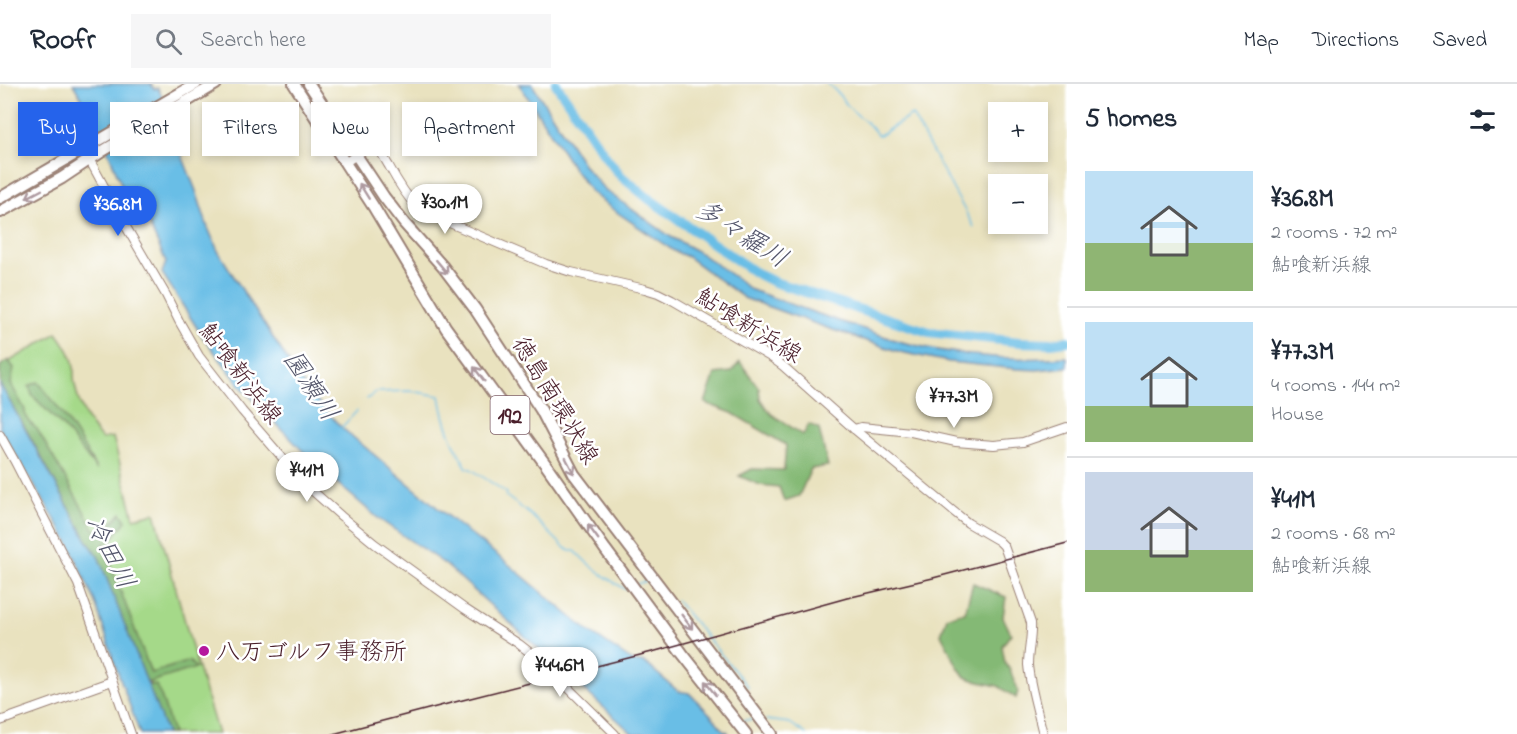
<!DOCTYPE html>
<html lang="en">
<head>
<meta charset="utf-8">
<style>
  body { margin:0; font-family:"Indie Flower","Klee One",sans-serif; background:#f6f6f7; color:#1f2937; height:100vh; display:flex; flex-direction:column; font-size:22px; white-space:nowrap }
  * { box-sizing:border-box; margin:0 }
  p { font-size:20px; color:#747a83 }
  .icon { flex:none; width:33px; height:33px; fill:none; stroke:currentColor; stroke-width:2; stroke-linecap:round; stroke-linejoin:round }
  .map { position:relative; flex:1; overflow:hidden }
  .details { display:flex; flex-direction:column; background:#fff; width:450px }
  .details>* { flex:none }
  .banner { position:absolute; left:18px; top:18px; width:570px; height:54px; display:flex; gap:12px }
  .controls { position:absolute; left:988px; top:18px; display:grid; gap:12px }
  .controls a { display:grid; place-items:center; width:60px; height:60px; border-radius:0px; background:#fff; box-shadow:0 3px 9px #0003; font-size:30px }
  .price { position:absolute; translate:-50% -51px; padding:0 14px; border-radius:21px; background:#fff; color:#222; font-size:20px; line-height:39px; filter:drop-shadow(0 2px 3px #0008) }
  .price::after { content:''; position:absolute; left:50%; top:36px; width:18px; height:14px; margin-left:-9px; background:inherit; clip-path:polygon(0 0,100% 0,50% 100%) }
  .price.current { background:#2563eb; color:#fff }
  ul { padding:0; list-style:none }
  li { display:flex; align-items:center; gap:18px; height:150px; padding:0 18px }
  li+li { border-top:2px solid #e0e1e3 }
  li span { display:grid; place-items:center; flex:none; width:168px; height:120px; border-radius:0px; color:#555 }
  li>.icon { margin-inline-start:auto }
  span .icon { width:72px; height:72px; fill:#fffc; stroke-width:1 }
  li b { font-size:26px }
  h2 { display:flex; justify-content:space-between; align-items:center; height:72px; padding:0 18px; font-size:26px }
  .pill { padding:0 21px; border-radius:0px; background:#fff; box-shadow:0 3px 9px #0003; font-size:21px; line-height:54px }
  .pill.current { background:#2563eb; color:#fff }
  header { display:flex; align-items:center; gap:36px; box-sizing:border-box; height:84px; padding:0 30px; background:#fff; border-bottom:2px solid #e0e1e3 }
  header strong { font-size:28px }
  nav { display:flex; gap:33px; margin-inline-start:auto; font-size:21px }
  .search { width:420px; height:54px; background:#f6f6f7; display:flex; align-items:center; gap:15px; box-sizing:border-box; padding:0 21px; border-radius:0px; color:#747a83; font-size:22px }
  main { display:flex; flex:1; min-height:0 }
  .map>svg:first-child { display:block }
  .green { fill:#a5d989; stroke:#787c5a; stroke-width:1.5 }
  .forest { fill:#84b975; stroke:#676c50; stroke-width:1.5 }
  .water { fill:#69bee6; stroke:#5a6e88; stroke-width:1.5 }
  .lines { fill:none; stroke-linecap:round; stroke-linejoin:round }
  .stream { stroke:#69bee6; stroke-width:1.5 }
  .river { stroke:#69bee6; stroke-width:10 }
  .secondary-casing { stroke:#9a8075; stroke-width:10 }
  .highway-casing { stroke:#9a8075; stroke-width:14 }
  .secondary { stroke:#fff; stroke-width:8 }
  .highway { stroke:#fff; stroke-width:10 }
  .rail { stroke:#4a1f2b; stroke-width:1.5 }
  .oneway { stroke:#ae9aa0 }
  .poi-dot { fill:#b5179e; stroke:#fff; stroke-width:2 }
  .labels { text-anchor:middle; stroke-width:5; stroke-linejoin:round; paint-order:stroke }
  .shield { fill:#fff; stroke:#80626b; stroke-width:1.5 }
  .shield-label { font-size:22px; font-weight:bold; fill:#4a1f2b }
  .street-label { font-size:24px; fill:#4a1f2b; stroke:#fff }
  .poi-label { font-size:24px; fill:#4a1f2b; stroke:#fff; text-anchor:start }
  .water-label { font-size:26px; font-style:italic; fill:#55576c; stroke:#fff }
</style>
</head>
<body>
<header>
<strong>Roofr</strong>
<div class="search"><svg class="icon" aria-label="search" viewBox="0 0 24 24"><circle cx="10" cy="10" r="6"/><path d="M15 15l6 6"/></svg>Search here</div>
<nav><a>Map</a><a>Directions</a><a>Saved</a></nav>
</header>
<main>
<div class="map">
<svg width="1067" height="650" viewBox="0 0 1067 650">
  <rect width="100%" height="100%" fill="#fff"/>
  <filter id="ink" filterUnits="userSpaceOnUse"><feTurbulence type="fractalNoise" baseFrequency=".0167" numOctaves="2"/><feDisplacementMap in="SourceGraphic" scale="12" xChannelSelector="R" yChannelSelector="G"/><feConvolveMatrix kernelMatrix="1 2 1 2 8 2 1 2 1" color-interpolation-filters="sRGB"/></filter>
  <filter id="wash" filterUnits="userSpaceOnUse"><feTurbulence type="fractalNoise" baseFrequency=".008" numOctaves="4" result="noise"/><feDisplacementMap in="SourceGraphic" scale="24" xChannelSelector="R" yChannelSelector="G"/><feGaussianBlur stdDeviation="1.35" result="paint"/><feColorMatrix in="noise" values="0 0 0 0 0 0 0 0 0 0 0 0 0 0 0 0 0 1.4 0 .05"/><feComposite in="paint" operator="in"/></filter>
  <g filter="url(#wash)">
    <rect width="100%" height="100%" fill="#e9e2bf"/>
    <path class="green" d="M 57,249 C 64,258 70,267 73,278 C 75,285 73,294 75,301 C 79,323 87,339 102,355 L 113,353 L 134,434 L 155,429 L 197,581 L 218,650 L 169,650 L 102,472 L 0,293 L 0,283 Z"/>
    <g class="forest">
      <path d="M 8,276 L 14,284 L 11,300 L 25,326 L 25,330 L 31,340 L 37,345 L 95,446 L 107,444 L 121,429 L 126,437 L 110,458 L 104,459 L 108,473 L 151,589 L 189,577 L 196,584 L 147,599 L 98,472 L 88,458 L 27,347 L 0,301 L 0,282 Z"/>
      <path d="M 740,278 L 759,304 L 760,315 L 771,330 L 803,351 L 809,340 L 819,345 L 828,382 L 811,385 L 799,412 L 784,417 L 779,403 L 760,401 L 739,392 L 752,385 L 784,386 L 786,361 L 732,329 L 705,319 L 715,290 L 731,288 Z"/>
      <path d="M 38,298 C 61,325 80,355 97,386 L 65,345 L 32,311 L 29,302 Z"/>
      <path d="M 973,499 L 1006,513 L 1003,533 L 1011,550 L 1002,562 L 1005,579 L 1010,586 L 1018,607 L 1016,614 L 998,602 L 979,598 L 965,593 L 958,583 L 941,550 L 947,533 L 965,528 Z"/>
      <path d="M 147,601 L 156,601 L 162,614 L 173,650 L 166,650 Z"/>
    </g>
    <g class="water">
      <path d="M 73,0 L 151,0 L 154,5 L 158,4 L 175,42 L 174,51 L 196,107 L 208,144 L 218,167 L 246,212 L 307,306 L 341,343 L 457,440 L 506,478 L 587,546 L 634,578 L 644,578 L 678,607 L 689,609 L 711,631 L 725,648 L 727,647 L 729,650 L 633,650 L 446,481 L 379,435 L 316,381 L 243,305 L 202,252 L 162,189 L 166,178 L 140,120 L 128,117 L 96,38 Z"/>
      <path d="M 519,0 L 532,0 L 585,83 L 605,106 L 671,153 L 697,167 L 740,197 L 749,205 C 788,219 827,234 867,246 C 880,251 893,256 906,259 C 958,272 1014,277 1067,273 L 1067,283 L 1037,286 L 1017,285 L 949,278 L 900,268 L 830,245 L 744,214 L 688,173 L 674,167 L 615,127 L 591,108 L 573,84 Z"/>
      <path d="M 0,300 L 88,458 L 98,472 L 167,650 L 140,650 L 117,586 L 95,518 L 68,457 L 0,345 Z"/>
    </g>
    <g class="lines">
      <g class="stream">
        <path d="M 827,0 C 837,5 842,16 850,24 C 859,34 871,39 877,51 L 880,51 L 912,31 L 974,143"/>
        <path d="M 367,315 L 376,308 L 411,307 L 440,312 C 445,341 452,359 467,384 L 471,385 L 507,409 L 506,412 L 531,431 L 565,464 L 570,467 L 575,467 C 589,482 607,495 625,505 L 627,504"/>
        <path d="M 341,344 L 357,327"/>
        <path d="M 637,500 L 649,496"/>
        <path d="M 676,516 L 748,603"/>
        <path d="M 766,636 L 790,639 L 806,650"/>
        <path d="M 742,637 L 745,636 L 755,635"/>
      </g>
      <path class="river" d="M 556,0 L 608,76 L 621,92 L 649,115 L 754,188 L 774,198 L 929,248 L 1019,258 L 1051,259 L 1067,257"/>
    </g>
  </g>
  <g filter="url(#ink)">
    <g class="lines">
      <g class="secondary-casing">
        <g id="secondary">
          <path d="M 88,73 L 125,141 L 166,211 L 179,237 L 199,272 L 242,327 L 306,401 L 341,432 L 375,460 L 465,525 L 519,560 L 542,578 L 615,650"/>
          <path d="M 346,78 L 367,64 L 375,64 C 383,68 384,75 389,82 C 397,97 407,113 419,126 L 546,180 L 571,188 L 645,205 L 658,209 L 672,216 L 772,274 L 783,282 L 854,345 L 953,427 L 968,439 L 999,457 L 1004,462 L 1031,539 C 1032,553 1028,566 1028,581 C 1030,603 1038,628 1043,650"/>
          <path d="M 854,345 L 861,343 L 911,348 L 956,358 L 994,361 L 1023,358 L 1067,343"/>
          <path d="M 0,351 L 14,376 L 78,500 L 131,650"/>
          <path d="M 0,637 L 112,597"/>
        </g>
      </g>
      <g class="highway-casing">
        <g id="highway">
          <path d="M 294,0 L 373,122 L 446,244 L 546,381 L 605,465 L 682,569 L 746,650"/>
          <path d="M 309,0 L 384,113 L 404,139 L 443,183 L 475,225 L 541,326 L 574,390 L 772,650"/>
          <path d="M 0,114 L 196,0"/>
          <path d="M 0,128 L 62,94 L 101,68 L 216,0"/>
        </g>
      </g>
      <use href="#secondary" class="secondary"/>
      <use href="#highway" class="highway"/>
      <path class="rail" d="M 333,650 L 451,619 L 652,568 L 847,514 L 933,494 L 1067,459"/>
    </g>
    <defs><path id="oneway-shaft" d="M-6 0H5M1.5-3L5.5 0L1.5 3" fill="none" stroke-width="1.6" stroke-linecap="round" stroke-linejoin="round" transform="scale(1.5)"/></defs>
    <g class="oneway">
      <use href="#oneway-shaft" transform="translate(364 107) rotate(-122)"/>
      <use href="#oneway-shaft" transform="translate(34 110) rotate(152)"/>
      <use href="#oneway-shaft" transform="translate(442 183) rotate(50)"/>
      <use href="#oneway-shaft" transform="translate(479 290) rotate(-127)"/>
      <use href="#oneway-shaft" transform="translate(570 382) rotate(62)"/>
      <use href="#oneway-shaft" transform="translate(593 448) rotate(-126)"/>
      <use href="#oneway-shaft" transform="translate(687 538) rotate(53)"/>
      <use href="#oneway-shaft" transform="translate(710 604) rotate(-128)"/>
    </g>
  </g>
  <circle class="poi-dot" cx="204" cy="567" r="6"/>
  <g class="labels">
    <rect class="shield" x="490.5" y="312" width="39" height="38" rx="4.5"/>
    <g class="shield-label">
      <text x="510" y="339">192</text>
    </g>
    <g class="street-label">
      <text transform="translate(749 241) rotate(32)" y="8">鮎喰新浜線</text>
      <text transform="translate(241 289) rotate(53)" y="8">鮎喰新浜線</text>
      <text transform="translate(556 316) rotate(59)" y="8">徳島南環状線</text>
    </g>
    <g class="poi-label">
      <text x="216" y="575">八万ゴルフ事務所</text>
    </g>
    <g class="water-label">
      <text transform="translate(742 149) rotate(32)" y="9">多々羅川</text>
      <text transform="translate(312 301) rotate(57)" y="9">園瀬川</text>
      <text transform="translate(111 468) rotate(63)" y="9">冷田川</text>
    </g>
  </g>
</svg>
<div class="controls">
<a>+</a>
<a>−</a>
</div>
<b class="price" style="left:445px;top:151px">¥30.1M</b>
<b class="price current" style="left:118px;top:153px">¥36.8M</b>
<b class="price" style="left:954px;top:345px">¥77.3M</b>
<b class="price" style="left:307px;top:419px">¥41M</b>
<b class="price" style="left:560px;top:614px">¥44.6M</b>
<div class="banner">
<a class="pill current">Buy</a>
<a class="pill">Rent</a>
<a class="pill">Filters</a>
<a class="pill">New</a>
<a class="pill">Apartment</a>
</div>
</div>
<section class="details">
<h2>5 homes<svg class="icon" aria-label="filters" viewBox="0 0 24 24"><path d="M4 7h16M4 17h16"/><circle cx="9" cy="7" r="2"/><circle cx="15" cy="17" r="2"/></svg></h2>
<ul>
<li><span style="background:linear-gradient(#bfe0f5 60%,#8fb573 0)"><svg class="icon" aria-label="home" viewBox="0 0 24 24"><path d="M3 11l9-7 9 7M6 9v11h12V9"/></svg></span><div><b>¥36.8M</b><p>2 rooms · 72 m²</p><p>鮎喰新浜線</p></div></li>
<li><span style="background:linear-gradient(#bfe0f5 70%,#8fb573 0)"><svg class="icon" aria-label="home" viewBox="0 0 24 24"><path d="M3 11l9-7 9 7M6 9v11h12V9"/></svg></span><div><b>¥77.3M</b><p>4 rooms · 144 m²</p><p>House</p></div></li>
<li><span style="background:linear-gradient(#c9d6e8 65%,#8fb573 0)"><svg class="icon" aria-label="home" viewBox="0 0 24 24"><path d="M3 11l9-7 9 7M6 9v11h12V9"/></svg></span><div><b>¥41M</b><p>2 rooms · 68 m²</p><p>鮎喰新浜線</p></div></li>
</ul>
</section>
</main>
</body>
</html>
